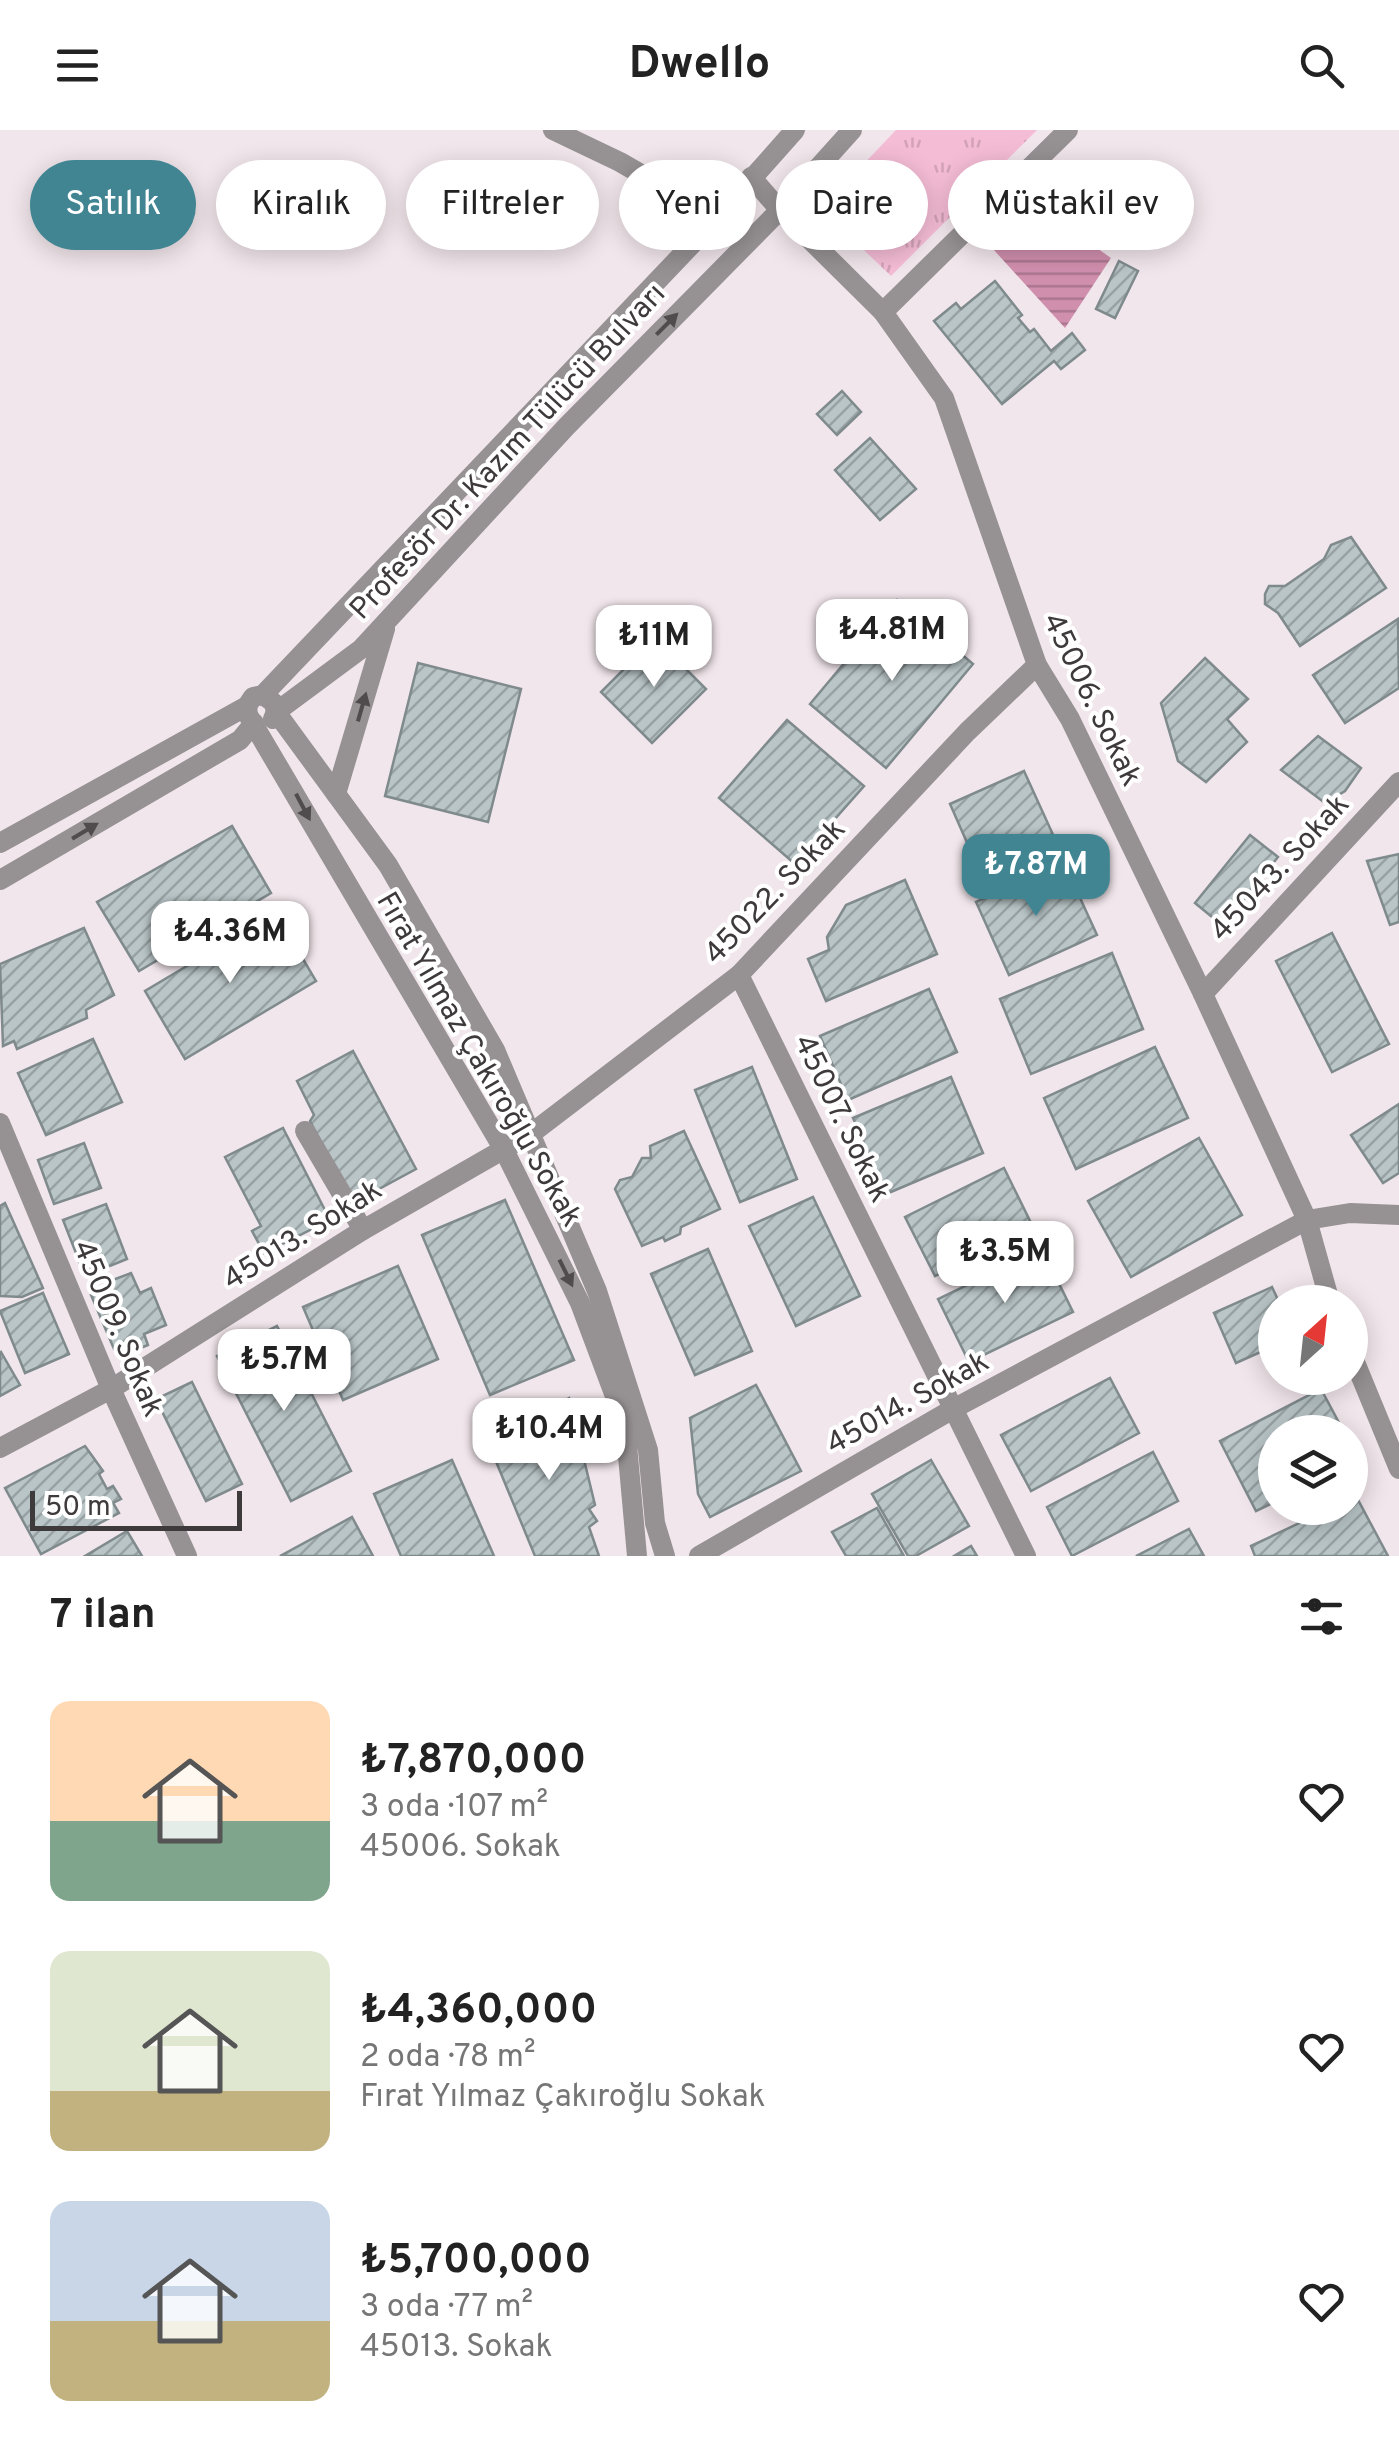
<!DOCTYPE html>
<html lang="tr">
<head>
<meta charset="utf-8">
<style>
  body { margin:0; font-family:Overpass,sans-serif; background:#f6f6f6; color:#222; height:100vh; display:flex; flex-direction:column; font-size:38px; white-space:nowrap }
  * { box-sizing:border-box; margin:0 }
  p { font-size:32px; color:#767676 }
  .icon { flex:none; width:55px; height:55px; fill:none; stroke:currentColor; stroke-width:2; stroke-linecap:round; stroke-linejoin:round }
  .map { position:relative; height:1426px; overflow:hidden }
  .panel { display:flex; flex-direction:column; background:#fff; flex:1 }
  .panel>* { flex:none }
  .hud { position:absolute; left:30px; top:30px; width:1340px; height:90px; display:flex; gap:20px }
  .needle { width:65px; rotate:27deg }
  .buttons { position:absolute; left:1258px; top:1155px; display:grid; gap:20px }
  .buttons a { display:grid; place-items:center; width:110px; height:110px; border-radius:50%; background:#fff; box-shadow:0 5px 25px #0003; font-size:50px }
  .scale { position:absolute; left:30px; bottom:25px; width:212px; box-sizing:border-box; padding-left:10px; border:5px solid #3e393b; border-top:0; font-size:28px; line-height:35px; white-space:nowrap; color:#3e393b; -webkit-text-stroke:8px #fff; paint-order:stroke }
  .price { position:absolute; translate:-50% -85px; padding:0 22px; border-radius:20px; background:#fff; color:#222; font-size:32px; line-height:65px; filter:drop-shadow(0 2px 5px #0008) }
  .price::after { content:''; position:absolute; left:50%; top:60px; width:30px; height:22px; margin-left:-15px; background:inherit; clip-path:polygon(0 0,100% 0,50% 100%) }
  .price.on { background:#418593; color:#fff }
  ul { padding:0; list-style:none }
  li { display:flex; align-items:center; gap:30px; height:250px; padding:0 50px }
  li span { display:grid; place-items:center; flex:none; width:280px; height:200px; border-radius:20px; color:#555 }
  li>.icon { margin-inline-start:auto }
  span .icon { width:120px; height:120px; fill:#fffc; stroke-width:1 }
  li b { font-size:42px }
  h2 { display:flex; justify-content:space-between; align-items:center; height:120px; padding:0 50px; font-size:42px }
  .pill { padding:0 35px; border-radius:45px; background:#fff; box-shadow:0 5px 25px #0003; font-size:35px; line-height:90px }
  .pill.on { background:#418593; color:#fff }
  header { display:flex; justify-content:space-between; align-items:center; height:130px; padding:0 50px; background:#fff; font-size:45px; font-weight:700 }
  .map>svg:first-child { display:block }
  .park { fill:url(#park-tufts) }
  .water { fill:url(#water-rules) }
  .building { fill:url(#building-hatch); stroke:#7f8a8d; stroke-width:2.5 }
  .lines { fill:none; stroke-linecap:round; stroke-linejoin:round }
  .street { stroke:#969193; stroke-width:20 }
  .oneway { fill:#504b4d }
  .labels { text-anchor:middle; stroke-width:8; stroke-linejoin:round; paint-order:stroke }
  .street-label { font-size:30px; fill:#3e393b; stroke:#fff }
</style>
</head>
<body>
<header><svg class="icon" aria-label="menu" viewBox="0 0 24 24"><path d="M4 6h16M4 12h16M4 18h16"/></svg>Dwello<svg class="icon" aria-label="search" viewBox="0 0 24 24"><circle cx="10" cy="10" r="6"/><path d="M15 15l6 6"/></svg></header>
<div class="map">
<svg width="1399" height="1426" viewBox="0 0 1399 1426">
  <defs>
    <pattern id="park-tufts" width="24" height="20" patternUnits="userSpaceOnUse" patternTransform="scale(2.5)"><rect width="24" height="20" fill="#f5bcd6"/><path d="M3 7l-1-3M5 7V3M7 7l1-3M15 17l-1-3M17 17v-4M19 17l1-3" fill="none" stroke="#d3a2b9"/></pattern>
    <pattern id="water-rules" width="6" height="5" patternUnits="userSpaceOnUse" patternTransform="scale(2.5)"><rect width="6" height="5" fill="#d18fae"/><path d="M0 2.5h6" fill="none" stroke="#ab768f"/></pattern>
    <pattern id="building-hatch" width="6" height="6" patternUnits="userSpaceOnUse" patternTransform="scale(2.5)"><rect width="6" height="6" fill="#b9c5c7"/><path d="M-1 1l2-2M0 6l6-6M5 7l2-2" fill="none" stroke="#98a1a3"/></pattern>
  </defs>
  <rect width="100%" height="100%" fill="#f1e6eb"/>
  <path class="park" d="M 896,0 L 1037,0 L 891,146 L 821,79 Z"/>
  <path class="water" d="M 1039,77 L 1111,128 L 1065,198 L 993,119 Z"/>
  <g class="building">
    <path d="M 1119,131 L 1138,141 L 1115,188 L 1096,179 Z"/>
    <path d="M 995,151 L 1022,185 L 1018,188 L 1030,202 L 1034,199 L 1051,221 L 1072,203 L 1085,220 L 1061,239 L 1054,231 L 1002,274 L 934,191 L 956,173 L 961,179 Z"/>
    <path d="M 842,261 L 861,282 L 837,305 L 817,284 Z"/>
    <path d="M 870,308 L 916,359 L 880,390 L 835,340 Z"/>
    <path d="M 1351,407 L 1386,458 L 1300,516 L 1278,483 L 1265,474 L 1265,464 L 1269,456 L 1285,456 L 1324,429 L 1331,415 Z"/>
    <path d="M 897,470 L 973,534 L 886,638 L 810,574 Z"/>
    <path d="M 1398,489 L 1399,558 L 1345,593 L 1313,545 Z"/>
    <path d="M 655,508 L 706,559 L 652,613 L 601,562 Z"/>
    <path d="M 1205,528 L 1248,569 L 1227,589 L 1247,612 L 1206,652 L 1178,631 L 1161,573 Z"/>
    <path d="M 418,533 L 521,559 L 488,692 L 385,666 Z"/>
    <path d="M 787,590 L 864,656 L 795,734 L 719,668 Z"/>
    <path d="M 1318,606 L 1361,638 L 1345,661 L 1325,673 L 1281,640 Z"/>
    <path d="M 1024,641 L 1055,709 L 980,742 L 950,674 Z"/>
    <path d="M 232,696 L 271,763 L 139,841 L 97,772 Z"/>
    <path d="M 1250,705 L 1278,727 L 1223,796 L 1195,773 Z"/>
    <path d="M 1399,724 L 1399,792 L 1390,795 L 1367,731 Z"/>
    <path d="M 1064,733 L 1097,805 L 1009,845 L 976,772 Z"/>
    <path d="M 905,750 L 937,824 L 826,871 L 808,829 L 829,820 L 827,807 L 846,775 Z"/>
    <path d="M 276,783 L 316,851 L 185,929 L 145,861 Z"/>
    <path d="M 84,798 L 114,865 L 86,880 L 87,888 L 17,919 L 14,911 L 3,916 L 0,834 Z"/>
    <path d="M 1332,803 L 1389,914 L 1332,942 L 1276,831 Z"/>
    <path d="M 1112,823 L 1143,899 L 1031,944 L 1000,869 Z"/>
    <path d="M 929,859 L 957,922 L 848,970 L 820,906 Z"/>
    <path d="M 93,909 L 122,972 L 46,1005 L 18,943 Z"/>
    <path d="M 1155,917 L 1188,988 L 1076,1039 L 1044,968 Z"/>
    <path d="M 353,921 L 416,1039 L 353,1073 L 310,991 L 314,985 L 297,951 Z"/>
    <path d="M 752,937 L 797,1049 L 740,1072 L 695,960 Z"/>
    <path d="M 951,947 L 983,1023 L 886,1064 L 853,988 Z"/>
    <path d="M 1399,974 L 1399,1043 L 1383,1053 L 1351,1005 Z"/>
    <path d="M 283,998 L 330,1090 L 264,1123 L 252,1101 L 261,1096 L 225,1027 Z"/>
    <path d="M 684,1001 L 720,1079 L 681,1097 L 680,1104 L 665,1111 L 663,1107 L 642,1116 L 615,1059 L 620,1050 L 632,1047 L 642,1028 L 651,1028 L 650,1016 Z"/>
    <path d="M 1199,1008 L 1242,1085 L 1131,1147 L 1088,1071 Z"/>
    <path d="M 84,1013 L 101,1058 L 54,1074 L 38,1030 Z"/>
    <path d="M 1004,1038 L 1033,1097 L 935,1146 L 905,1087 Z"/>
    <path d="M 813,1067 L 860,1166 L 796,1196 L 749,1096 Z"/>
    <path d="M 505,1070 L 574,1230 L 490,1265 L 422,1105 Z"/>
    <path d="M 5,1073 L 43,1158 L 22,1167 L 0,1166 L 0,1076 Z"/>
    <path d="M 106,1074 L 127,1129 L 85,1146 L 63,1090 Z"/>
    <path d="M 708,1119 L 752,1221 L 695,1245 L 651,1144 Z"/>
    <path d="M 1042,1119 L 1073,1182 L 969,1232 L 938,1169 Z"/>
    <path d="M 398,1136 L 438,1229 L 343,1270 L 303,1177 Z"/>
    <path d="M 131,1143 L 140,1163 L 151,1158 L 166,1195 L 144,1204 L 148,1215 L 123,1225 L 120,1217 L 114,1219 L 91,1165 L 112,1157 L 110,1151 Z"/>
    <path d="M 1272,1157 L 1279,1172 L 1275,1172 L 1275,1208 L 1262,1213 L 1265,1220 L 1236,1233 L 1214,1183 Z"/>
    <path d="M 43,1163 L 69,1224 L 25,1243 L 0,1181 Z"/>
    <path d="M 277,1196 L 351,1341 L 291,1371 L 217,1226 Z"/>
    <path d="M 1,1222 L 20,1255 L 0,1266 L 0,1223 Z"/>
    <path d="M 1110,1248 L 1139,1303 L 1031,1361 L 1001,1305 Z"/>
    <path d="M 192,1252 L 242,1354 L 206,1371 L 156,1269 Z"/>
    <path d="M 756,1255 L 801,1341 L 710,1387 L 698,1364 L 690,1288 Z"/>
    <path d="M 1321,1259 L 1344,1302 L 1275,1302 L 1275,1372 L 1256,1381 L 1220,1311 Z"/>
    <path d="M 569,1268 L 595,1375 L 589,1379 L 597,1391 L 589,1397 L 599,1426 L 535,1426 L 488,1312 Z"/>
    <path d="M 85,1316 L 103,1341 L 99,1344 L 107,1359 L 113,1356 L 121,1369 L 113,1373 L 119,1383 L 41,1424 L 5,1358 Z"/>
    <path d="M 1153,1322 L 1178,1371 L 1072,1426 L 1047,1377 Z"/>
    <path d="M 452,1330 L 494,1426 L 401,1426 L 374,1364 Z"/>
    <path d="M 931,1330 L 969,1396 L 916,1426 L 908,1426 L 872,1364 Z"/>
    <path d="M 1356,1366 L 1388,1426 L 1255,1426 L 1251,1416 L 1331,1378 L 1350,1378 L 1350,1368 Z"/>
    <path d="M 877,1378 L 904,1426 L 846,1426 L 832,1402 Z"/>
    <path d="M 352,1387 L 373,1426 L 280,1426 Z"/>
    <path d="M 1189,1399 L 1204,1426 L 1136,1426 Z"/>
    <path d="M 127,1401 L 142,1426 L 85,1426 Z"/>
    <path d="M 971,1416 L 977,1426 L 954,1426 Z"/>
  </g>
  <g class="lines">
    <g class="street">
      <path d="M 553,0 L 620,32 L 717,88"/>
      <path d="M 751,47 L 780,80 L 883,182 L 944,268 L 1037,535 L 1070,589 L 1203,864 L 1307,1090 L 1330,1172"/>
      <path d="M 883,182 L 1068,0"/>
      <path d="M 263,565 L 274,573 L 276,582 L 388,735 L 495,920 L 597,1161 L 648,1320 L 655,1393 L 665,1426"/>
      <path d="M 247,576 L 248,585 L 504,1020 L 580,1173 L 625,1293 L 637,1426"/>
      <path d="M 273,589 L 276,582 L 361,519 L 566,297 L 780,80 L 852,0"/>
      <path d="M 336,664 L 385,499"/>
      <path d="M 0,713 L 247,576 L 253,567 L 263,565 L 717,88 L 795,0"/>
      <path d="M 0,750 L 240,610 L 254,593"/>
      <path d="M 739,845 L 1026,1426"/>
      <path d="M 1203,864 L 1399,652"/>
      <path d="M 0,993 L 111,1259 L 187,1426"/>
      <path d="M 305,1001 L 363,1100"/>
      <path d="M 1350,1220 L 1399,1339"/>
      <path d="M 0,1318 L 111,1259 L 363,1100 L 532,1003 L 739,845 L 967,602 L 1037,535"/>
      <path d="M 699,1426 L 953,1279 L 1307,1090 L 1350,1083 L 1399,1085"/>
    </g>
  </g>
  <defs><path id="oneway-solid" d="M-6-.8H1V-3.2L6.5 0L1 3.2V.8H-6Z" transform="scale(2.5)"/></defs>
  <g class="oneway">
    <use href="#oneway-solid" transform="translate(667 194) rotate(-45)"/>
    <use href="#oneway-solid" transform="translate(362 577) rotate(-74)"/>
    <use href="#oneway-solid" transform="translate(303 677) rotate(62)"/>
    <use href="#oneway-solid" transform="translate(85 701) rotate(-31)"/>
    <use href="#oneway-solid" transform="translate(566 1143) rotate(64)"/>
  </g>
  <g class="labels">
    <g class="street-label">
      <text transform="translate(507 321) rotate(-47)" y="10">Profesör Dr. Kazım Tülücü Bulvarı</text>
      <text transform="translate(1093 569) rotate(64)" y="10">45006. Sokak</text>
      <text transform="translate(1279 737) rotate(-47)" y="10">45043. Sokak</text>
      <text transform="translate(774 761) rotate(-46)" y="10">45022. Sokak</text>
      <text transform="translate(480 929) rotate(60)" y="10">Fırat Yılmaz Çakıroğlu Sokak</text>
      <text transform="translate(843 988) rotate(64)" y="10">45007. Sokak</text>
      <text transform="translate(302 1104) rotate(-32)" y="10">45013. Sokak</text>
      <text transform="translate(119 1198) rotate(67)" y="10">45009. Sokak</text>
      <text transform="translate(907 1272) rotate(-29)" y="10">45014. Sokak</text>
    </g>
  </g>
</svg>
<div class="buttons">
<a><svg class="needle" viewBox="-14 -14 28 28"><path d="M0-13l5 13h-10z" fill="#e53935"/><path d="M0 13l5-13h-10z" fill="#767676"/></svg></a>
<a><svg class="icon" aria-label="layers" viewBox="0 0 24 24"><path d="M12 4l9 5-9 5-9-5zM3 14l9 5 9-5"/></svg></a>
</div>
<div class="scale">50 m</div>
<b class="price" style="left:892px;top:554px">₺4.81M</b>
<b class="price" style="left:654px;top:560px">₺11M</b>
<b class="price on" style="left:1036px;top:789px">₺7.87M</b>
<b class="price" style="left:230px;top:856px">₺4.36M</b>
<b class="price" style="left:1005px;top:1176px">₺3.5M</b>
<b class="price" style="left:284px;top:1284px">₺5.7M</b>
<b class="price" style="left:549px;top:1353px">₺10.4M</b>
<div class="hud">
<a class="pill on">Satılık</a>
<a class="pill">Kiralık</a>
<a class="pill">Filtreler</a>
<a class="pill">Yeni</a>
<a class="pill">Daire</a>
<a class="pill">Müstakil ev</a>
</div>
</div>
<section class="panel">
<h2>7 ilan<svg class="icon" aria-label="filters" viewBox="0 0 24 24"><path d="M4 7h16M4 17h16"/><circle cx="9" cy="7" r="2"/><circle cx="15" cy="17" r="2"/></svg></h2>
<ul>
<li><span style="background:linear-gradient(#ffd9b3 60%,#7fa58c 0)"><svg class="icon" aria-label="home" viewBox="0 0 24 24"><path d="M3 11l9-7 9 7M6 9v11h12V9"/></svg></span><div><b>₺7,870,000</b><p>3 oda · 107 m²</p><p>45006. Sokak</p></div><svg class="icon" aria-label="heart" viewBox="0 0 24 24"><path d="M12 20l-8-8c-3-5 5-10 8-4 3-6 11-1 8 4z"/></svg></li>
<li><span style="background:linear-gradient(#dfe7d0 70%,#c2b280 0)"><svg class="icon" aria-label="home" viewBox="0 0 24 24"><path d="M3 11l9-7 9 7M6 9v11h12V9"/></svg></span><div><b>₺4,360,000</b><p>2 oda · 78 m²</p><p>Fırat Yılmaz Çakıroğlu Sokak</p></div><svg class="icon" aria-label="heart" viewBox="0 0 24 24"><path d="M12 20l-8-8c-3-5 5-10 8-4 3-6 11-1 8 4z"/></svg></li>
<li><span style="background:linear-gradient(#c9d6e8 60%,#c2b280 0)"><svg class="icon" aria-label="home" viewBox="0 0 24 24"><path d="M3 11l9-7 9 7M6 9v11h12V9"/></svg></span><div><b>₺5,700,000</b><p>3 oda · 77 m²</p><p>45013. Sokak</p></div><svg class="icon" aria-label="heart" viewBox="0 0 24 24"><path d="M12 20l-8-8c-3-5 5-10 8-4 3-6 11-1 8 4z"/></svg></li>
</ul>
</section>
</body>
</html>
